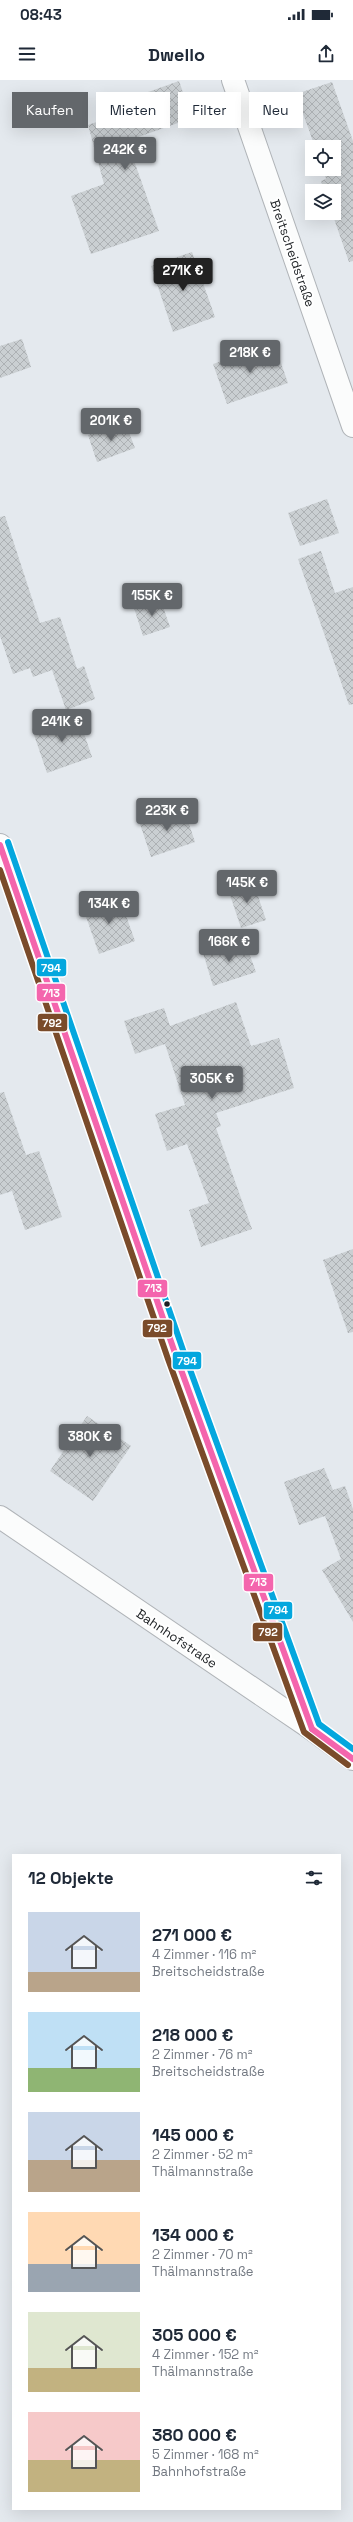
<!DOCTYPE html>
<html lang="de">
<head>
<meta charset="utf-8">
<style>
  body { margin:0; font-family:"Space Grotesk",sans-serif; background:#f2f2f3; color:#1f2937; height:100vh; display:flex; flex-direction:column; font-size:15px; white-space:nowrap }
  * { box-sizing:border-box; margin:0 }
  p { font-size:13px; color:#747a83 }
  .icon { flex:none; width:22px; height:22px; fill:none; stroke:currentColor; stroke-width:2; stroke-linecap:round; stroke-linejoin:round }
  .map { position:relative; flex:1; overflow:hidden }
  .details { position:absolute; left:12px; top:1774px; width:329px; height:656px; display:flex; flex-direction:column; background:#fff; border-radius:0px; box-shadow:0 4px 16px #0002 }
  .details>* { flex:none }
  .guide { position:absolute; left:12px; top:12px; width:329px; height:36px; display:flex; gap:8px }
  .buttons { position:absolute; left:305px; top:60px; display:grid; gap:8px }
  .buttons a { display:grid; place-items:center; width:36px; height:36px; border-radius:0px; background:#fff; box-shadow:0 4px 16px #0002; font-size:20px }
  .price { position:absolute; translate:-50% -34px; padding:0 9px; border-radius:4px; background:#63676b; color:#fff; font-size:13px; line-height:26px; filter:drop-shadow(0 1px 2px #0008) }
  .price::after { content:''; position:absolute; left:50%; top:24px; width:12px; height:9px; margin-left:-6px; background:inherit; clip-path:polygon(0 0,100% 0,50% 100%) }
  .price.selected { background:#222; color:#fff }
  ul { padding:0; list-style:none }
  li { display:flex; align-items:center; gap:12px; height:100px; padding:0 16px }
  li span { display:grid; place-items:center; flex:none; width:112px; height:80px; border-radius:0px; color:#555 }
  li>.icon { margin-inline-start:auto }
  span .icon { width:48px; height:48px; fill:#fffc; stroke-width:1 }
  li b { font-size:17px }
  h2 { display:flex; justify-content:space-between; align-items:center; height:48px; padding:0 16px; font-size:17px }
  .pill { padding:0 14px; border-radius:0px; background:#fff; box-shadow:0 4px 16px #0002; font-size:14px; line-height:36px }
  .pill.selected { background:#63676b; color:#fff }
  .status { display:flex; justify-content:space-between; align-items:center; height:28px; padding:0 20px; background:#fff; direction:ltr }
  .status svg { height:11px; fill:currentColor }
  header { display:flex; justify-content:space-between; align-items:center; height:52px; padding:0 16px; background:#fff; font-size:18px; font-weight:800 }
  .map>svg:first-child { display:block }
  .building { fill:url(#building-cross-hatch) }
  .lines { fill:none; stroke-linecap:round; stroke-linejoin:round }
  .minor-casing { stroke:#b0b4b8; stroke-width:24 }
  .major-casing { stroke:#b0b4b8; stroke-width:24 }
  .minor { stroke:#fbfcfc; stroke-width:22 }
  .major { stroke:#fbfcfc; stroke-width:22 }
  .bus-1-casing { stroke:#fff; stroke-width:9 }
  .bus-2-casing { stroke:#fff; stroke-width:9 }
  .bus-3-casing { stroke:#fff; stroke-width:9 }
  .bus-1 { stroke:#f465ad; stroke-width:6 }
  .bus-2 { stroke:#7a4b2a; stroke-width:6 }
  .bus-3 { stroke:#04a7de; stroke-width:6 }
  .bus-dot { fill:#1d2124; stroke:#fff; stroke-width:1.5 }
  .labels { text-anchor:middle; stroke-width:4; stroke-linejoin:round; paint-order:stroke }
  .street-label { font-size:13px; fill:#1d2124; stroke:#fff }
  .line-badge { stroke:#fff; stroke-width:1.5 }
  .badge-label { font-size:11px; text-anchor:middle; font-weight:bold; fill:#fff }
</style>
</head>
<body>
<div class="status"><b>08:43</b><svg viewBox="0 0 49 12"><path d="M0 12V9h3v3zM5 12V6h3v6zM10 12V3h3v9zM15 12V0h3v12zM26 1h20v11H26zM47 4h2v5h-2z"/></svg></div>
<header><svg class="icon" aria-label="menu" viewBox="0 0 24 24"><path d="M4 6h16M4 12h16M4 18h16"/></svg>Dwello<svg class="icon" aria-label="share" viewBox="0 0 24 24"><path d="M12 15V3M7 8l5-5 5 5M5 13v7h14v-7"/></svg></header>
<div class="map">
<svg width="353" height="2442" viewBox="0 0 353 2442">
  <defs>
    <pattern id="building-cross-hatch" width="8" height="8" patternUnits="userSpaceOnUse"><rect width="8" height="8" fill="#cacfd2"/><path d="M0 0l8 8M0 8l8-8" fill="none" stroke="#adb1b4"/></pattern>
  </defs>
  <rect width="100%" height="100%" fill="#e4e9ee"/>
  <g class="building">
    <path d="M 179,1 L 192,38 L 127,61 L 159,151 L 91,174 L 71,116 L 104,104 L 88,45 L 140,27 L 137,16 Z"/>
    <path d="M 332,2 L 353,61 L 353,181 L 349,182 L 332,133 L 334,133 L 334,111 L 324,111 L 321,101 L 326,99 L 323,89 L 334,89 L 334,67 L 315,67 L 296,14 Z"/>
    <path d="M 192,172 L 215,237 L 173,252 L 151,186 Z"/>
    <path d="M 22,259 L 31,287 L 0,298 L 0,266 Z"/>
    <path d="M 274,263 L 288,303 L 227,324 L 213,284 Z"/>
    <path d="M 125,342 L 135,368 L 97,382 L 88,355 Z"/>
    <path d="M 327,419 L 339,453 L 300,466 L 288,433 Z"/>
    <path d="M 5,436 L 40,543 L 60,537 L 77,589 L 84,586 L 95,619 L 66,630 L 52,590 L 33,597 L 30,588 L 13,594 L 0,556 L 0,437 Z"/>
    <path d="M 321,471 L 335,513 L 353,507 L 353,624 L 349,625 L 298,479 Z"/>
    <path d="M 160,518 L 170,547 L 143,556 L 134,528 Z"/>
    <path d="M 77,633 L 92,677 L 47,693 L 32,649 Z"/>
    <path d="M 183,726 L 195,762 L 151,777 L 139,741 Z"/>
    <path d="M 253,801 L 266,840 L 241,848 L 228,809 Z"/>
    <path d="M 119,816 L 135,861 L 99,874 L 83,828 Z"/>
    <path d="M 244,859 L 256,892 L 213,906 L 203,873 Z"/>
    <path d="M 236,922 L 251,966 L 279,958 L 294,1008 L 216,1033 L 221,1046 L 216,1048 L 252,1149 L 201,1167 L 189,1130 L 209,1123 L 187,1064 L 167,1071 L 155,1034 L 185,1025 L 165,964 L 135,974 L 124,941 L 164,928 L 170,946 Z"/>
    <path d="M 4,1012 L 26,1075 L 39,1071 L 62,1137 L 25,1150 L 12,1111 L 0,1115 L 0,1013 Z"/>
    <path d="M 353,1169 L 353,1252 L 348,1253 L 323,1180 Z"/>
    <path d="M 87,1336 L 131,1366 L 93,1421 L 50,1391 Z"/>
    <path d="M 324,1388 L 333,1410 L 345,1406 L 353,1429 L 353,1542 L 322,1490 L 341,1479 L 325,1436 L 299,1445 L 284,1402 Z"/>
  </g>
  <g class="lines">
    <g class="minor-casing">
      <g id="minor">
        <path d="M 233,0 L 353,346"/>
        <path d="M 0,1437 L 312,1649"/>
      </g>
    </g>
    <g class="major-casing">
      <path id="major" d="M 0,765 L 176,1276 L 312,1649 L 353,1679"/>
    </g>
    <use href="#minor" class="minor"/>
    <use href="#major" class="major"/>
    <g class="bus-1-casing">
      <g id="bus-1">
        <path d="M 0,765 L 176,1276 L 312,1649"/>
        <path d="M 312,1649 L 353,1679"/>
      </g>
    </g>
    <g class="bus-2-casing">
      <path id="bus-2" d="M 0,790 L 168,1279 L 304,1652 L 348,1685"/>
    </g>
    <g class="bus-3-casing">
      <path id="bus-3" d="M 8,762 L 184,1273 L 319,1644 L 353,1669"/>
    </g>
    <use href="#bus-1" class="bus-1"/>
    <use href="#bus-2" class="bus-2"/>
    <use href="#bus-3" class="bus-3"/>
  </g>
  <circle class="bus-dot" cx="167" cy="1224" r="3.5"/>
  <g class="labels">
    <g class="street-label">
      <text transform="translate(293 173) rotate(71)" y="5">Breitscheidstraße</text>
      <text transform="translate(177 1558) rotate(34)" y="5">Bahnhofstraße</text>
    </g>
  </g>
  <g class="line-badge">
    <rect x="36" y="878" width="31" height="19" rx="4" fill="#04a7de"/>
    <rect x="36" y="903" width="30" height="19" rx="4" fill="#f465ad"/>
    <rect x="37" y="933" width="31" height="19" rx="4" fill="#7a4b2a"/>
    <rect x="137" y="1199" width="31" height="19" rx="4" fill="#f465ad"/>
    <rect x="142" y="1239" width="31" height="19" rx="4" fill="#7a4b2a"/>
    <rect x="172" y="1271" width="30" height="19" rx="4" fill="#04a7de"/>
    <rect x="243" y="1493" width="31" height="19" rx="4" fill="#f465ad"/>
    <rect x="263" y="1521" width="30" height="19" rx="4" fill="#04a7de"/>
    <rect x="252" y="1542" width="31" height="20" rx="4" fill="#7a4b2a"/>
  </g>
  <g class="badge-label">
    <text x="51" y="892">794</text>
    <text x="51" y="917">713</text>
    <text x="52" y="947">792</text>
    <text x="153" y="1212">713</text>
    <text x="157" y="1252">792</text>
    <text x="187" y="1285">794</text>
    <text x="258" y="1506">713</text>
    <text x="278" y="1534">794</text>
    <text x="268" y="1556">792</text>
  </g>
</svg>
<div class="buttons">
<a><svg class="icon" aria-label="locate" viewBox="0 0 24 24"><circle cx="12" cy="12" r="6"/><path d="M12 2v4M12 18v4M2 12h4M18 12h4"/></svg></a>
<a><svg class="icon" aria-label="layers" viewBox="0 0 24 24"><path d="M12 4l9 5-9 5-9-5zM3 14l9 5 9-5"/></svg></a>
</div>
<b class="price" style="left:125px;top:91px">242K €</b>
<b class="price selected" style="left:183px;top:212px">271K €</b>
<b class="price" style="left:250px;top:294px">218K €</b>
<b class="price" style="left:111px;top:362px">201K €</b>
<b class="price" style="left:152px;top:537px">155K €</b>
<b class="price" style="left:62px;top:663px">241K €</b>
<b class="price" style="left:167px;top:752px">223K €</b>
<b class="price" style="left:247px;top:824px">145K €</b>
<b class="price" style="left:109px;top:845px">134K €</b>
<b class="price" style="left:229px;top:883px">166K €</b>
<b class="price" style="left:212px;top:1020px">305K €</b>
<b class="price" style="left:90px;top:1378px">380K €</b>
<div class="guide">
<a class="pill selected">Kaufen</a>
<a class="pill">Mieten</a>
<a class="pill">Filter</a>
<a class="pill">Neu</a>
</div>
<section class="details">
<h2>12 Objekte<svg class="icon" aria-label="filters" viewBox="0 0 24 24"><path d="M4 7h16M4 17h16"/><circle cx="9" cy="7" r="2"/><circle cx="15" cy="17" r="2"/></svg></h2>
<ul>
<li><span style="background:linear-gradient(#c9d6e8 75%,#b9a48a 0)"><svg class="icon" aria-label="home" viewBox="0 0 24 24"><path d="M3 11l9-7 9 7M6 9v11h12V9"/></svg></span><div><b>271 000 €</b><p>4 Zimmer · 116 m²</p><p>Breitscheidstraße</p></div></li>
<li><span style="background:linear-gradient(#bfe0f5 70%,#8fb573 0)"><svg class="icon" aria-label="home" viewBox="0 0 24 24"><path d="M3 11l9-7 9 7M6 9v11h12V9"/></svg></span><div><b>218 000 €</b><p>2 Zimmer · 76 m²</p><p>Breitscheidstraße</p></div></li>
<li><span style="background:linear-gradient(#c9d6e8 60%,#b9a48a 0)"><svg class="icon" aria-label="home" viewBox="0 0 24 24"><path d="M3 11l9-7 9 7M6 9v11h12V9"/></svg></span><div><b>145 000 €</b><p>2 Zimmer · 52 m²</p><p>Thälmannstraße</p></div></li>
<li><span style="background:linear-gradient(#ffd9b3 65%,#9aa5b1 0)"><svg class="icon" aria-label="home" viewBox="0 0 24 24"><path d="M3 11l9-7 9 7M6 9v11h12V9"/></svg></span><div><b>134 000 €</b><p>2 Zimmer · 70 m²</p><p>Thälmannstraße</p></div></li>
<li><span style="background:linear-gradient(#dfe7d0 70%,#c2b280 0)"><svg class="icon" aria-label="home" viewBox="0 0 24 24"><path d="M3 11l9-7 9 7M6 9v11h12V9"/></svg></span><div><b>305 000 €</b><p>4 Zimmer · 152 m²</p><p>Thälmannstraße</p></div></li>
<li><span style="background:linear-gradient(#f6c9c9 60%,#c2b280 0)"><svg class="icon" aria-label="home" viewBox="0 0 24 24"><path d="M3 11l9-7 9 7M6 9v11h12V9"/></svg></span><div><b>380 000 €</b><p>5 Zimmer · 168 m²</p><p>Bahnhofstraße</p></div></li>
</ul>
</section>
</div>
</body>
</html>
